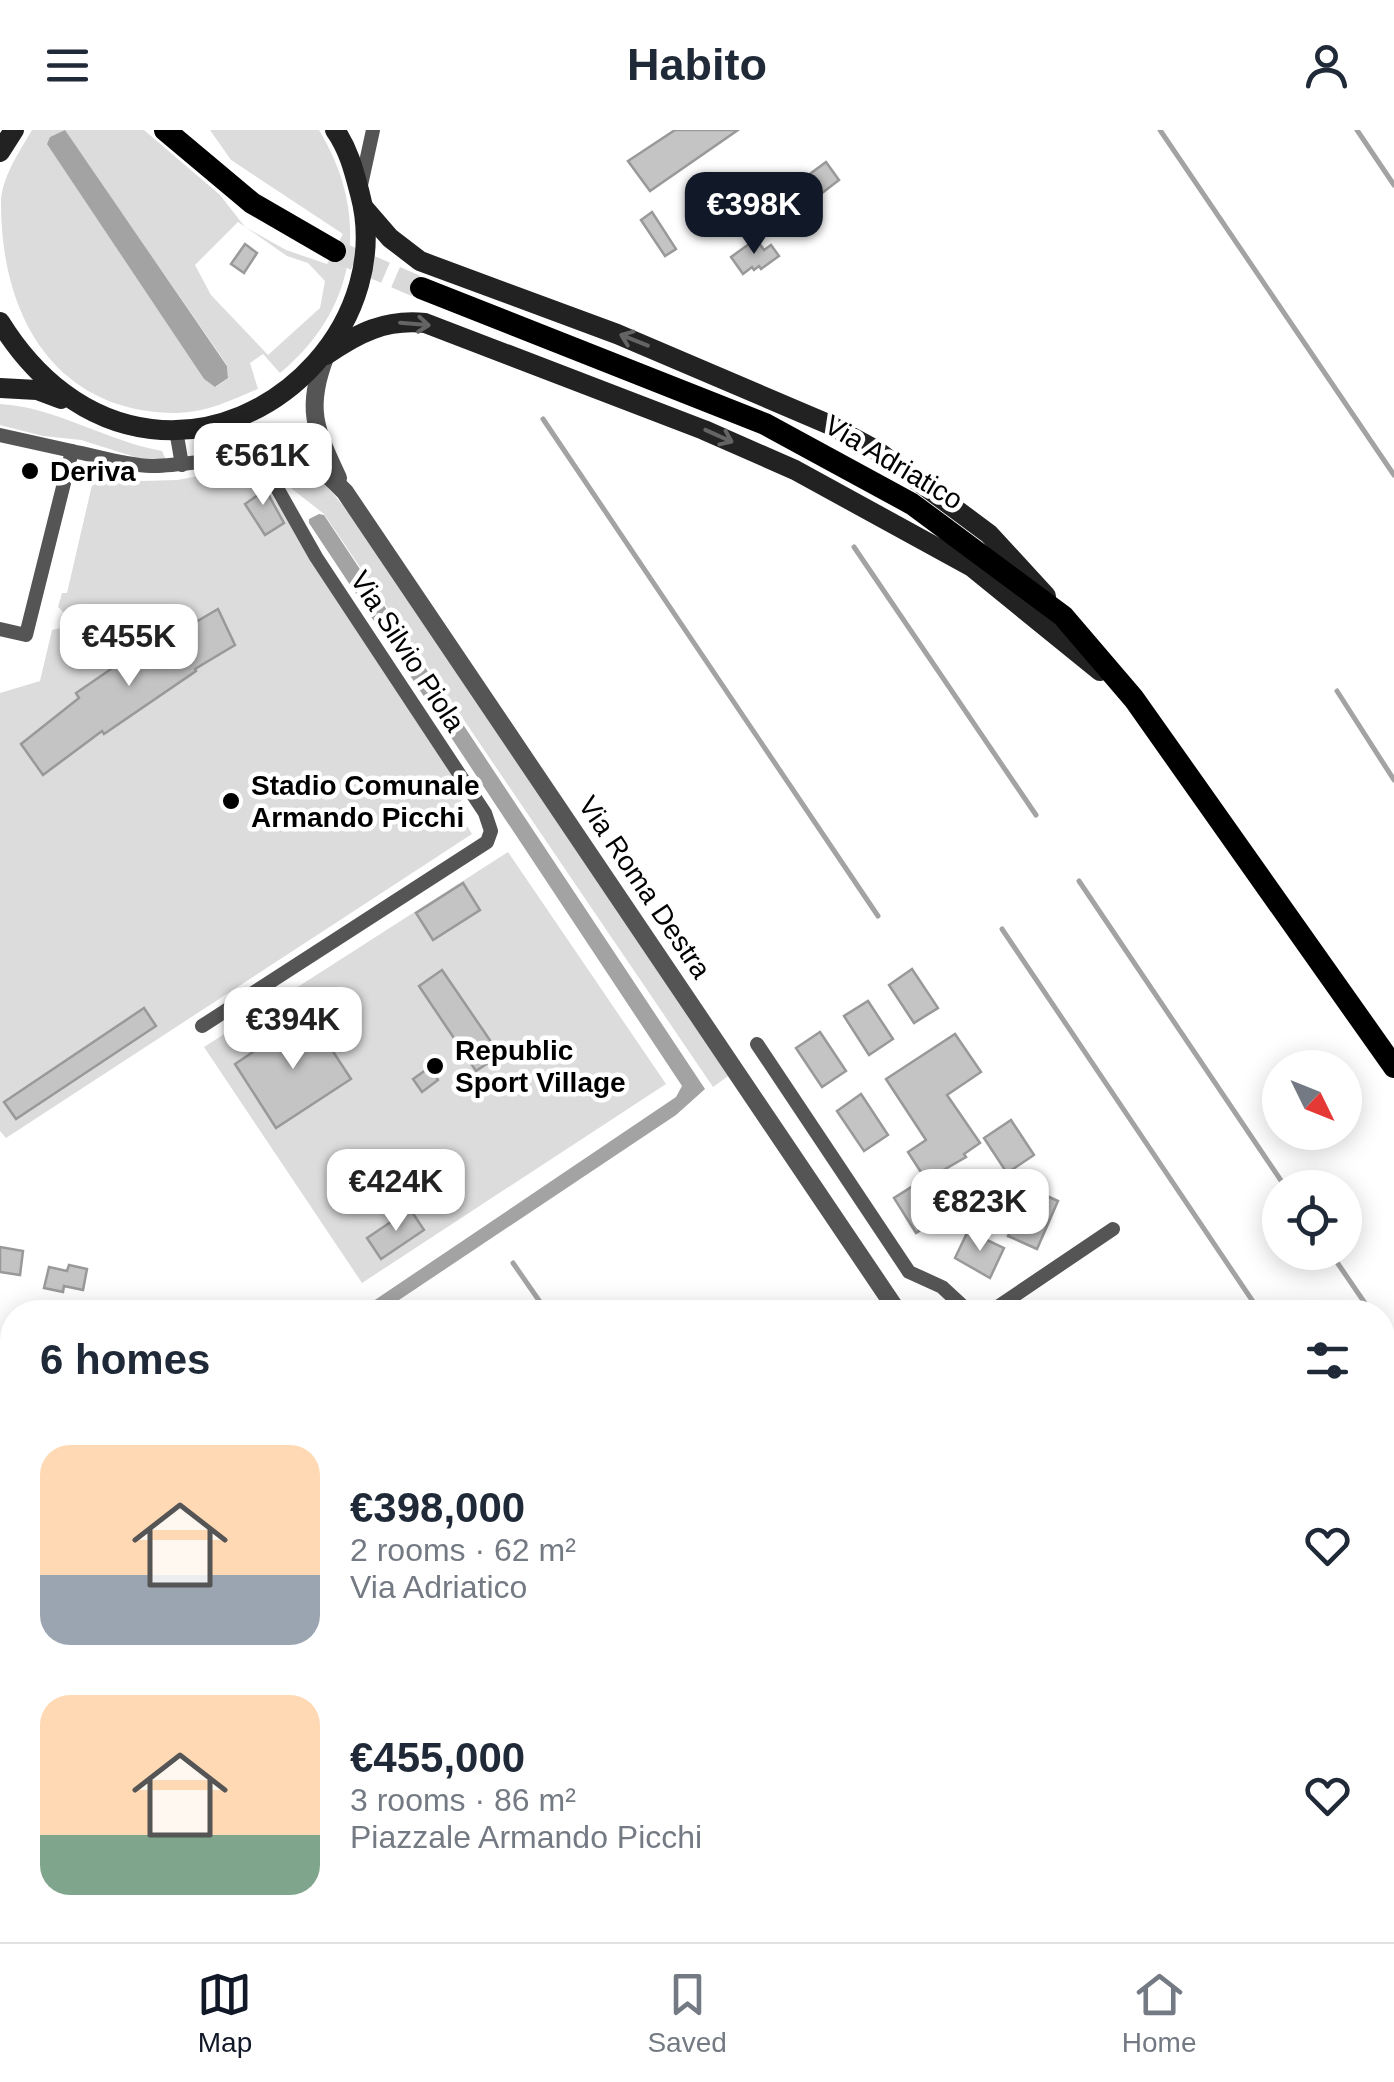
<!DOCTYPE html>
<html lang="en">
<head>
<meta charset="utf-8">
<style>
  body { margin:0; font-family:Arial,sans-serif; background:#f6f6f7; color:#1f2937; height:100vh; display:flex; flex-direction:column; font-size:38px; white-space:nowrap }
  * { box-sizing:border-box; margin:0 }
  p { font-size:32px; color:#747a83 }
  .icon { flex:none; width:55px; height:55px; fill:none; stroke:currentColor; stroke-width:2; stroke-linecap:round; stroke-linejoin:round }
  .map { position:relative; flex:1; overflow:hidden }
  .drawer { position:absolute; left:0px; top:1170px; width:1395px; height:642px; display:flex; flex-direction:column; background:#fff; border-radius:40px 40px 0 0; box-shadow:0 5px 25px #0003 }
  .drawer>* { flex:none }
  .needle { width:65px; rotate:133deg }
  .controls { position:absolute; left:1262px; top:920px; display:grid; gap:20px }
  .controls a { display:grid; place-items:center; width:100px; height:100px; border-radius:50%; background:#fff; box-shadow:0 5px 25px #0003; font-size:50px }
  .price { position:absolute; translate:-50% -85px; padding:0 22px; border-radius:20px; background:#fff; color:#222; font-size:32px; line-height:65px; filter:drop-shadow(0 2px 5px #0008) }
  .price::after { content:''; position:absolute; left:50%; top:60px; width:30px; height:22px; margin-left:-15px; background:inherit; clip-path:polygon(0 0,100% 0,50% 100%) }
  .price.selected { background:#111827; color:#fff }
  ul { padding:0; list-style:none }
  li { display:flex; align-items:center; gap:30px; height:250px; padding:0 40px }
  li span { display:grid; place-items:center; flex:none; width:280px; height:200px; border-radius:30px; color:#555 }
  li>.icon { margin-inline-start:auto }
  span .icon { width:120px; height:120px; fill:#fffc; stroke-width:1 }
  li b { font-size:42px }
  h2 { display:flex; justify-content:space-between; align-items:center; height:120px; padding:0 40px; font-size:42px }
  header { display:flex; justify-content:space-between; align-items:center; height:130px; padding:0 40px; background:#fff; font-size:45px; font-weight:700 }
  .tabs { display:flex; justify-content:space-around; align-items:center; height:140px; border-top:2px solid #e0e1e3; background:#fff; font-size:28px; color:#747a83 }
  .tabs a { display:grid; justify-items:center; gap:5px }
  .tabs .selected { color:#111827 }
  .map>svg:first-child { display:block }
  .green { fill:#dcdcdc; fill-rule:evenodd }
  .water { fill:#a3a3a3 }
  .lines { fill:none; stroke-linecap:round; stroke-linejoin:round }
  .stream { stroke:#a3a3a3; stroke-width:5 }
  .building { fill:#c4c4c4; stroke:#999; stroke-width:2.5 }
  .primary-tunnel { stroke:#d9d9d9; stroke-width:22; stroke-dasharray:22 11; stroke-linecap:butt }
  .minor { stroke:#555; stroke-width:14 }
  .tertiary { stroke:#555; stroke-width:18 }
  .secondary { stroke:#222; stroke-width:20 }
  .primary { stroke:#000; stroke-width:22 }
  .oneway { stroke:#646464 }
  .poi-dot { fill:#000; stroke:#fff; stroke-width:4 }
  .labels { text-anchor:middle; stroke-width:9; stroke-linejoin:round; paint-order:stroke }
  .street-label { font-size:28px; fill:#000; stroke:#fff }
  .poi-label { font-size:28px; font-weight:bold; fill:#000; stroke:#fff; text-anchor:start }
</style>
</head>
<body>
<header><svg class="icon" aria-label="menu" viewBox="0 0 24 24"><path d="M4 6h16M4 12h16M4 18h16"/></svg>Habito<svg class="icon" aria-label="person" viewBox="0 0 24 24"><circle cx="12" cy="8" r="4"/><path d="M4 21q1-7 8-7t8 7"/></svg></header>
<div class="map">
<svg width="1394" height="1812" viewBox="0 0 1394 1812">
  <rect width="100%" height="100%" fill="#fff"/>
  <g class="green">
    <path d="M 32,0 L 144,0 L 220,65 L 245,97 L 286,120 L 327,134 L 343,104 L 231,30 L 210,0 L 319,0 C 371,85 358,179 280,243 L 263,224 L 250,233 L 258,259 C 232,270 205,283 177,283 C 55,283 0,186 1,70 C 3,45 20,21 32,0 ZM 65,1 L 227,235 L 228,248 L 216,257 L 204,249 L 48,14 L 50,7 ZM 238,92 L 287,126 L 308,133 L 325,151 L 320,178 L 268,225 L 211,165 L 195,135 Z"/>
    <path d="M 0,274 C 56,277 106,311 162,321 L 166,330 L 148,331 L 81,310 L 43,306 L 0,295 Z"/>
    <path d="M 246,310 C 306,317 337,368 370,412 L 731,944 L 713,957 L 324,384 L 282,351 L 272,335 L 254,327 L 195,324 L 199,314 Z"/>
    <path d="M 253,336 L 468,665 L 455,676 L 472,704 L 6,1008 L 0,1001 L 0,563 L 40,551 L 52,500 L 61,498 L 65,484 L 58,477 L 62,463 L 67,463 L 95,342 L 142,351 L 177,350 Z"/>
    <path d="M 508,722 L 666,954 L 362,1153 L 204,917 Z"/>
    <path d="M 1198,1800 L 1227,1800 L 1235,1812 L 1203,1812 L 1193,1806 Z"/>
  </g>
  <g class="water">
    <path d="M 65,0 L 227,236 L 228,248 L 215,257 L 204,249 L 47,14 L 50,7 Z"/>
    <path d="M 319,384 L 324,385 L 705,959 L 676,985 L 381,1182 L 357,1182 L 676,967 L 682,956 L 309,393 L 309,389 Z"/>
  </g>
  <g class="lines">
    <g class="stream">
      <path d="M 1160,0 L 1394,345"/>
      <path d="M 1357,0 L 1394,55"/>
      <path d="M 543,289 L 878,786"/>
      <path d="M 854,417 L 1036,685"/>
      <path d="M 1337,561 L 1394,650"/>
      <path d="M 1079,751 L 1286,1058"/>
      <path d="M 1002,799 L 1260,1182"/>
      <path d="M 1330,1122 L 1371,1182"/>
      <path d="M 513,1133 L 547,1182"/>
      <path d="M 1382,1200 L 1394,1217"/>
      <path d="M 1382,1364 L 1394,1381"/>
    </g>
  </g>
  <g class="building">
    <path d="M 675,0 L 738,0 L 650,61 L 628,31 Z"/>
    <path d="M 826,32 L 839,50 L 813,70 L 799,52 Z"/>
    <path d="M 652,82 L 676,119 L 665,126 L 641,90 Z"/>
    <path d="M 756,109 L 764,120 L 771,115 L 779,126 L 761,139 L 759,136 L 754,140 L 752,137 L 743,144 L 731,127 Z"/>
    <path d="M 245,114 L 257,123 L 244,143 L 231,134 Z"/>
    <path d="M 246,341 L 268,364 L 284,393 L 265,405 L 245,374 L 258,365 L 242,344 Z"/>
    <path d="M 218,479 L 235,515 L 195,539 L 196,541 L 104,604 L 102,601 L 43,645 L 21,614 L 79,568 L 76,563 L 168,500 L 172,506 Z"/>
    <path d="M 463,753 L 480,780 L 433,810 L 416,783 Z"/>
    <path d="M 912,839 L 938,878 L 914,893 L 889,855 Z"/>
    <path d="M 442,840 L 500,925 L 476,941 L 419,856 Z"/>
    <path d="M 868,871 L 893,909 L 869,925 L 844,886 Z"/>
    <path d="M 144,878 L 156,896 L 16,989 L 4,972 Z"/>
    <path d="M 309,885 L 351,949 L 276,998 L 235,934 Z"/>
    <path d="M 820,902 L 846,941 L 822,957 L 796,918 Z"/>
    <path d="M 955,904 L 981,942 L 947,965 L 980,1013 L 964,1024 L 966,1027 L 926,1050 L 908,1022 L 926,1010 L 886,949 Z"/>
    <path d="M 430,937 L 438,950 L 422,962 L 413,949 Z"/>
    <path d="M 861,964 L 888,1005 L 864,1021 L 837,981 Z"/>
    <path d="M 1011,990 L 1034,1025 L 1007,1043 L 984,1008 Z"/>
    <path d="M 921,1051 L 944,1085 L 916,1103 L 894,1068 Z"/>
    <path d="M 1029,1058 L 1058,1071 L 1037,1119 L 1008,1106 Z"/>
    <path d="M 410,1079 L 424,1100 L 381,1129 L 367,1108 Z"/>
    <path d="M 968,1101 L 1004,1118 L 990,1148 L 955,1128 Z"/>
    <path d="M 0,1117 L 23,1121 L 20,1145 L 0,1142 Z"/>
    <path d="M 69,1135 L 87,1139 L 83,1160 L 64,1156 L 63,1162 L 44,1158 L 49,1137 L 67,1141 Z"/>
  </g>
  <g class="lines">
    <path class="primary-tunnel" d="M 335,121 L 421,158"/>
    <g class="minor">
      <path d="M 361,55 L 373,0"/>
      <path d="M 176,300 L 182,335"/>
      <path d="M 0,305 L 72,321 L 26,505 L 0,499"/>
      <path d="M 72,321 C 97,326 125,335 151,336 C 183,336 227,325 256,332 L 277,358 L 316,427 L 485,683 L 491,701 L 487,712 L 202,896"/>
      <path d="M 757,914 L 909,1142 L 942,1157 L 969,1182"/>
      <path d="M 990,1182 L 1113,1099"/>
    </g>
    <g class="tertiary">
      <path d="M 326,225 C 305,278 315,299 338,348"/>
      <path d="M 210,298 C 280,303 296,312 345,362 L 898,1182"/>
      <path d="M 0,1716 L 12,1721"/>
      <path d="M 227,1800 L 259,1812"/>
      <path d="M 1313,1800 L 1321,1812"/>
    </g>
    <g class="secondary">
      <path d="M 0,22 L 14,0"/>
      <path d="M 364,78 L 390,108 L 420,131 L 617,204 L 828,294 L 876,320 L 989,404 L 1046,466"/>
      <path d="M 0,192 C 34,247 85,291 151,299 C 277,314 393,187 360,64 C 354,41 349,20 335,0"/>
      <path d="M 326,225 C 358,203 385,189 425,193 L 704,300 L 795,340 L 972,437 L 1100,541"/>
      <path d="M 0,258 L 37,260 L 61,269"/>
    </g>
    <g class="primary">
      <path d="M 165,0 L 252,73 L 335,121"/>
      <path d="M 421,158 L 765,294 L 912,374 L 1063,486 L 1134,569 L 1394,937"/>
    </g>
  </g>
  <defs><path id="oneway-shaft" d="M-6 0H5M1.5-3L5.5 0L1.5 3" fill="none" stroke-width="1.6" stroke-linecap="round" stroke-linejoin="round" transform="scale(2.5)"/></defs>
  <g class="oneway">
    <use href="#oneway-shaft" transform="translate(415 194) rotate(5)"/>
    <use href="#oneway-shaft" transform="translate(634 210) rotate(-158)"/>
    <use href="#oneway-shaft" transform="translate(719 306) rotate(24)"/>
  </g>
  <g class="poi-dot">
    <circle cx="30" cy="341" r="10"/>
    <circle cx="231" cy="671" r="10"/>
    <circle cx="435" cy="936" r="10"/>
  </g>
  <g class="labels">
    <g class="street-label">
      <text transform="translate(894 332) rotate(31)" y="10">Via Adriatico</text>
      <text transform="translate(408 521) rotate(57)" y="10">Via Silvio Piola</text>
      <text transform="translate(645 757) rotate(56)" y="10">Via Roma Destra</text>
    </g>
    <g class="poi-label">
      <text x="50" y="351">Deriva</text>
      <text x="251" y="665">Stadio Comunale<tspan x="251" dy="32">Armando Picchi</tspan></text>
      <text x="455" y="930">Republic<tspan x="455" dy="32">Sport Village</tspan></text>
    </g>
  </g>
</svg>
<div class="controls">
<a><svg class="needle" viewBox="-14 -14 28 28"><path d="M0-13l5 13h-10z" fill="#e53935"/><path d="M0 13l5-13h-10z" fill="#747a83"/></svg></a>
<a><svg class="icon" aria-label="locate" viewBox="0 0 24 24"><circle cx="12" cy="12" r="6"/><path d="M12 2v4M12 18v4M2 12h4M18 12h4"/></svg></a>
</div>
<b class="price selected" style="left:754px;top:127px">€398K</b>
<b class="price" style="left:263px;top:378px">€561K</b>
<b class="price" style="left:129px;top:559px">€455K</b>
<b class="price" style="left:293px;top:942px">€394K</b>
<b class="price" style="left:396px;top:1104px">€424K</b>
<b class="price" style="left:980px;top:1124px">€823K</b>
<section class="drawer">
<h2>6 homes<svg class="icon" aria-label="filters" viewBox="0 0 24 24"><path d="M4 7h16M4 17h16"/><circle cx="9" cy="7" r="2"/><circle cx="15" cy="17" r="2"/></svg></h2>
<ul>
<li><span style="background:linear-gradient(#ffd9b3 65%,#9aa5b1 0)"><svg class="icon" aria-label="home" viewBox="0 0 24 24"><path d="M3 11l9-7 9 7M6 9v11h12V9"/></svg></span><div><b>€398,000</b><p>2 rooms · 62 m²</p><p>Via Adriatico</p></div><svg class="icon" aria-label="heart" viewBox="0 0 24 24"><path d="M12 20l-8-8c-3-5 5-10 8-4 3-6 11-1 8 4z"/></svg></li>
<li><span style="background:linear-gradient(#ffd9b3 70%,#7fa58c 0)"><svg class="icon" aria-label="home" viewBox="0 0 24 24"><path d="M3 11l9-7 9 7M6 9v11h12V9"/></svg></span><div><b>€455,000</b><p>3 rooms · 86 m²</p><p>Piazzale Armando Picchi</p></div><svg class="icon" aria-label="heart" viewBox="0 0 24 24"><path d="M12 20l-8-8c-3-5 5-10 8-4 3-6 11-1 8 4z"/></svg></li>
</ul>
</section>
</div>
<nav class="tabs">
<a class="selected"><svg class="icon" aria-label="map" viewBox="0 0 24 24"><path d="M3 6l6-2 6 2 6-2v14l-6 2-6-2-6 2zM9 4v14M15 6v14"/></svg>Map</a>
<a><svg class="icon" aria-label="saved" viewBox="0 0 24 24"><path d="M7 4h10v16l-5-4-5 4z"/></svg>Saved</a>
<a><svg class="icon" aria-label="home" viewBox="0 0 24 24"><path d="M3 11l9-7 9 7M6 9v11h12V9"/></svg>Home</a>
</nav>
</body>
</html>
